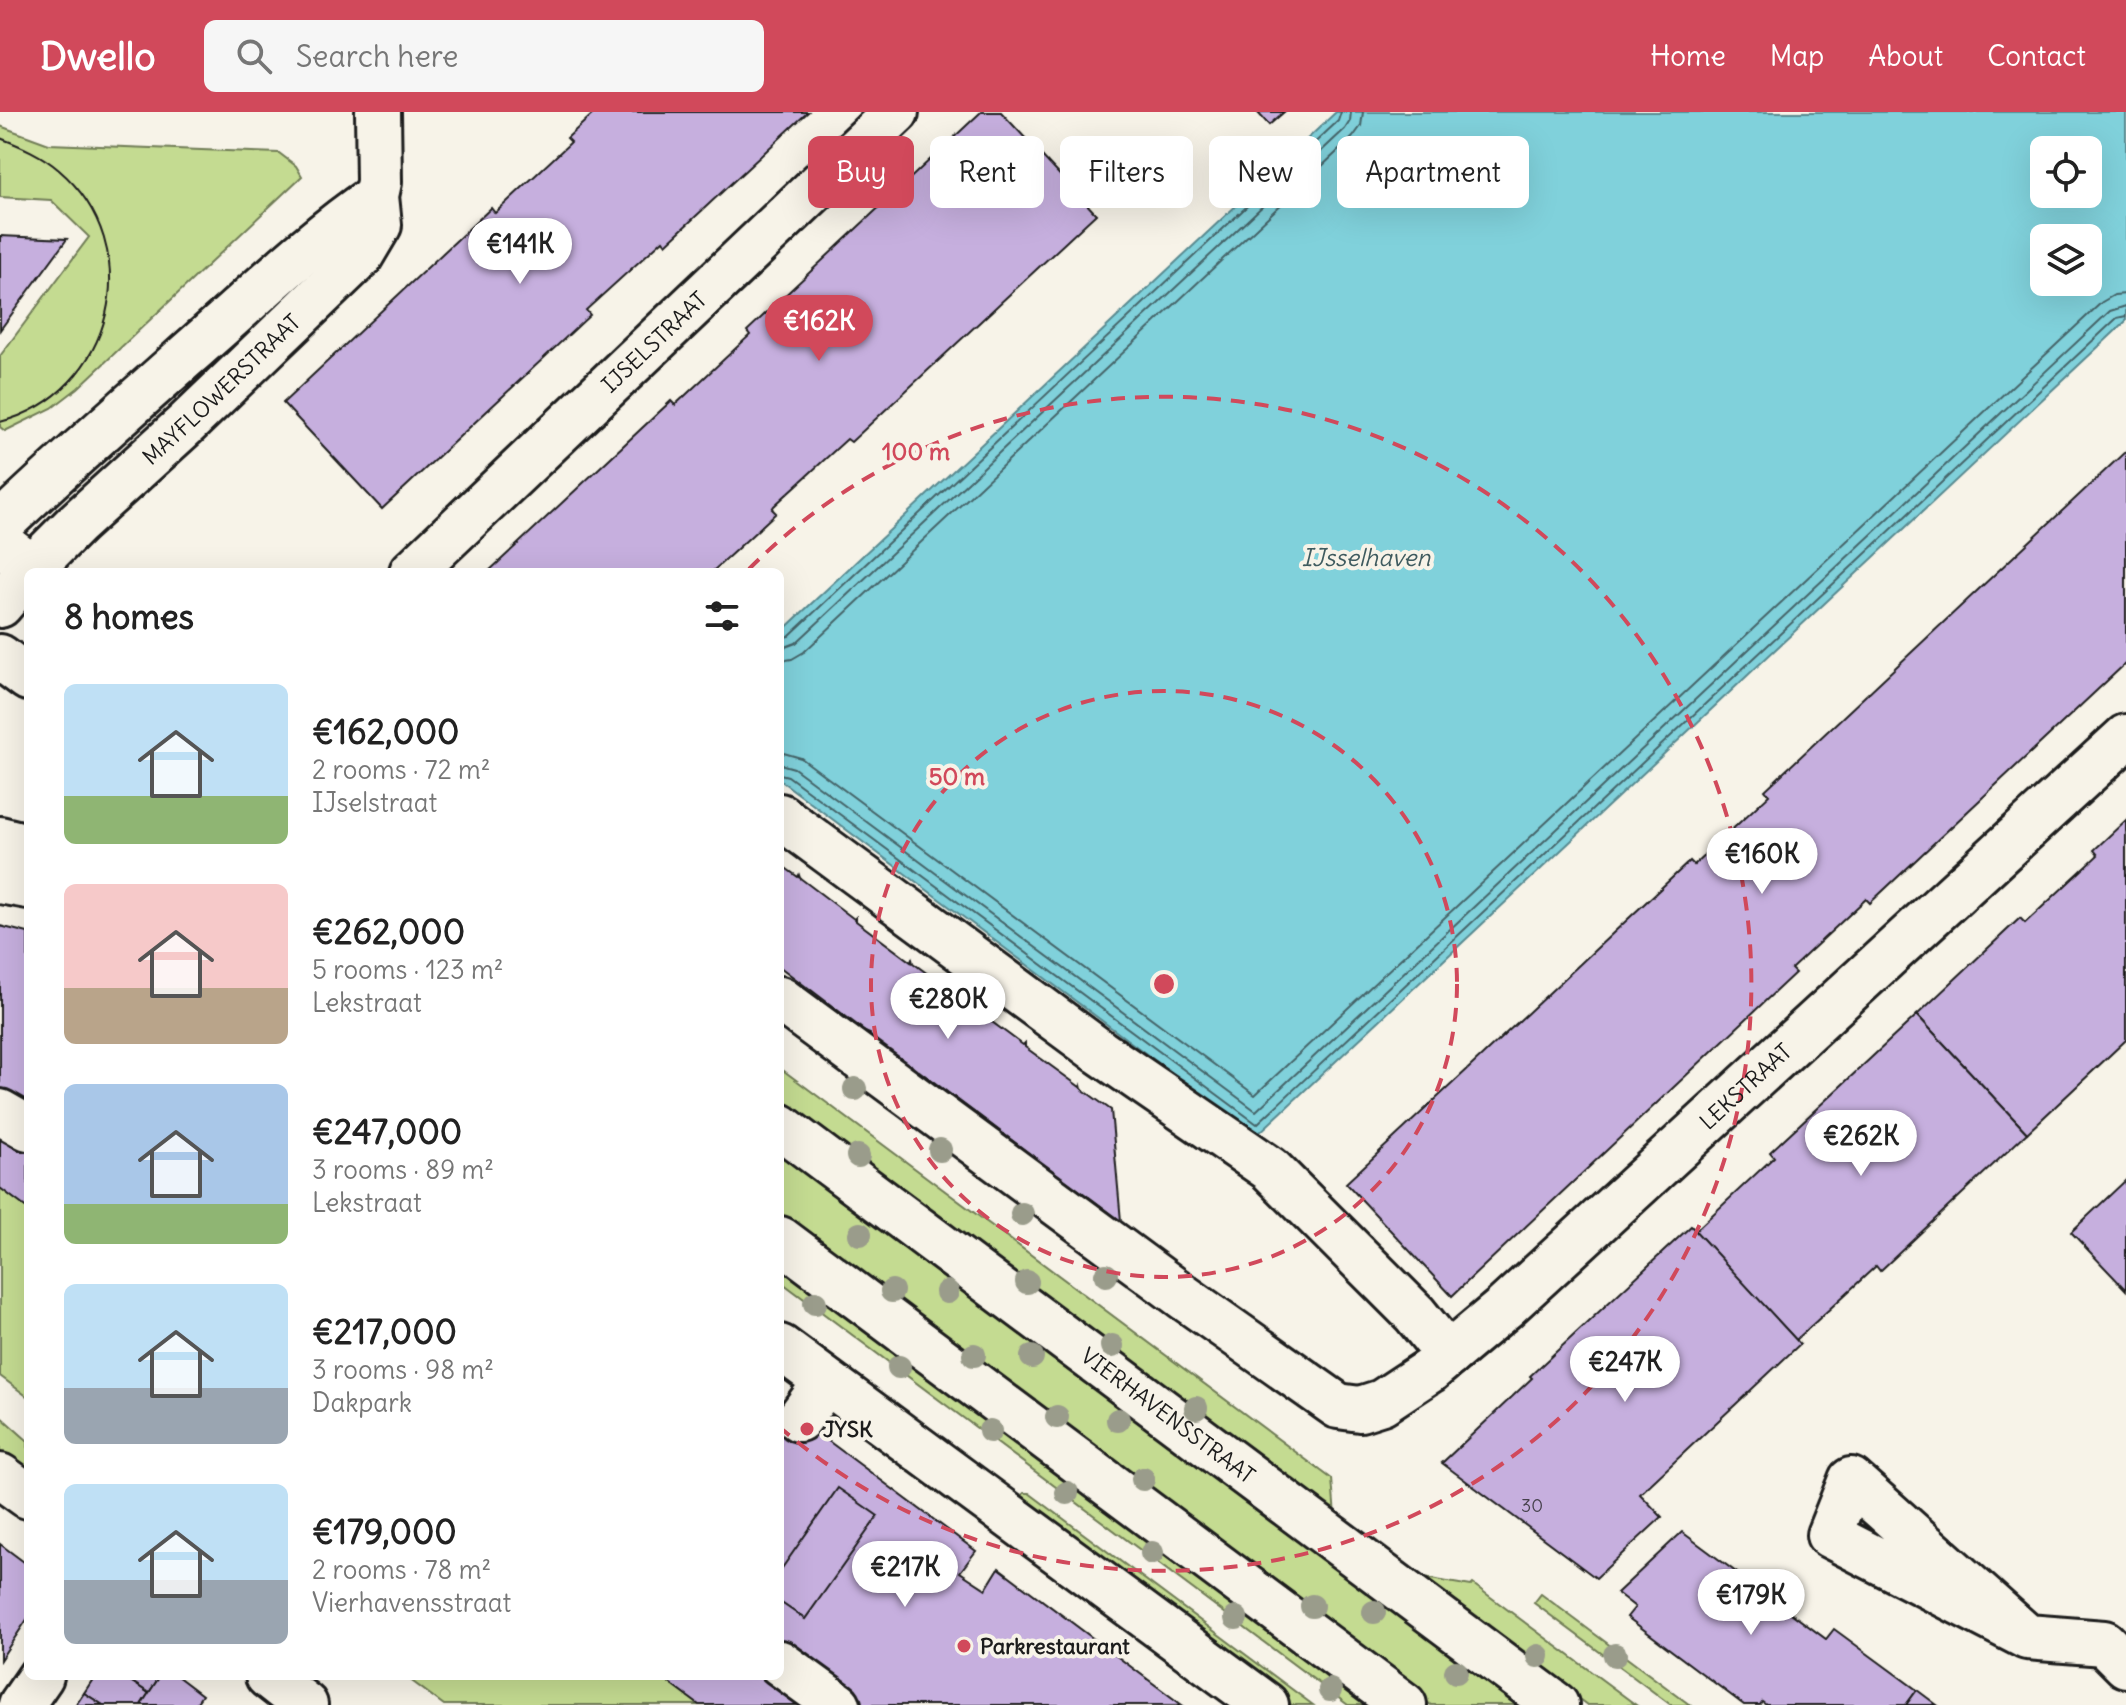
<!DOCTYPE html>
<html lang="en">
<head>
<meta charset="utf-8">
<style>
  body { margin:0; font-family:Delius,sans-serif; background:#f6f6f6; color:#222; height:100vh; display:flex; flex-direction:column; font-size:30px; white-space:nowrap }
  * { box-sizing:border-box; margin:0 }
  p { font-size:26px; color:#767676 }
  .icon { flex:none; width:44px; height:44px; fill:none; stroke:currentColor; stroke-width:2; stroke-linecap:round; stroke-linejoin:round }
  .map { position:relative; flex:1; overflow:hidden }
  .side { position:absolute; left:24px; top:456px; width:760px; height:1112px; display:flex; flex-direction:column; background:#fff; border-radius:12px; box-shadow:0 8px 32px #0002 }
  .side>* { flex:none }
  .guide { position:absolute; left:808px; top:24px; width:760px; height:72px; display:flex; gap:16px }
  .buttons { position:absolute; left:2030px; top:24px; display:grid; gap:16px }
  .buttons a { display:grid; place-items:center; width:72px; height:72px; border-radius:12px; background:#fff; box-shadow:0 8px 32px #0002; font-size:40px }
  .price { position:absolute; translate:-50% -68px; padding:0 18px; border-radius:28px; background:#fff; color:#222; font-size:26px; line-height:52px; filter:drop-shadow(0 2px 4px #0008) }
  .price::after { content:''; position:absolute; left:50%; top:48px; width:24px; height:18px; margin-left:-12px; background:inherit; clip-path:polygon(0 0,100% 0,50% 100%) }
  .price.current { background:#d1495b; color:#fff }
  ul { padding:0; list-style:none }
  li { display:flex; align-items:center; gap:24px; height:200px; padding:0 40px }
  li span { display:grid; place-items:center; flex:none; width:224px; height:160px; border-radius:12px; color:#555 }
  li>.icon { margin-inline-start:auto }
  span .icon { width:96px; height:96px; fill:#fffc; stroke-width:1 }
  li b { font-size:34px }
  h2 { display:flex; justify-content:space-between; align-items:center; height:96px; padding:0 40px; font-size:34px }
  .chip { padding:0 28px; border-radius:12px; background:#fff; box-shadow:0 8px 32px #0002; font-size:28px; line-height:72px }
  .chip.current { background:#d1495b; color:#fff }
  header { display:flex; align-items:center; gap:48px; box-sizing:border-box; height:112px; padding:0 40px; background:#d1495b; color:#fff }
  header strong { font-size:38px }
  nav { display:flex; gap:44px; margin-inline-start:auto; font-size:28px }
  .search { width:560px; height:72px; background:#f6f6f6; display:flex; align-items:center; gap:20px; box-sizing:border-box; padding:0 28px; border-radius:12px; color:#767676; font-size:30px }
  .map>svg:first-child { display:block }
  .green { fill:#c4db91; stroke:#707c56; stroke-width:2 }
  .water { fill:#80d1db; stroke:#58898f; stroke-width:2; fill-rule:evenodd }
  .lines { fill:none; stroke-linecap:round; stroke-linejoin:round }
  .shore { stroke:#446468; stroke-width:2 }
  .building { fill:#c6afde; stroke:#1c1c1c; stroke-width:2 }
  .minor-casing { stroke:#1c1c1c; stroke-width:50 }
  .major-casing { stroke:#1c1c1c; stroke-width:50 }
  .minor { stroke:#f7f3e8; stroke-width:44 }
  .major { stroke:#f7f3e8; stroke-width:44 }
  .tram { stroke:#1c1c1c; stroke-width:2 }
  .tree { fill:#9a9c8b }
  .ring { fill:none; stroke:#d1495b; stroke-width:4; stroke-dasharray:14 10 }
  .poi-dot { fill:#d1495b; stroke:#f7f3e8; stroke-width:3 }
  .labels { text-anchor:middle; stroke-width:8; stroke-linejoin:round; paint-order:stroke }
  .number-label { font-size:18px; fill:#46414c }
  .street-label { font-size:22px; fill:#1c1c1c; stroke:#f7f3e8 }
  .poi-label { font-size:22px; font-weight:bold; fill:#1c1c1c; stroke:#f7f3e8; text-anchor:start }
  .water-label { font-size:24px; font-style:italic; fill:#3f5b5f; stroke:#f7f3e8 }
  .centre { fill:#d1495b; stroke:#f7f3e8; stroke-width:4 }
  .ring-label { font-size:24px; text-anchor:middle; font-weight:bold; fill:#d1495b; stroke:#f7f3e8; stroke-width:8; stroke-linejoin:round; paint-order:stroke }
</style>
</head>
<body>
<header>
<strong>Dwello</strong>
<div class="search"><svg class="icon" aria-label="search" viewBox="0 0 24 24"><circle cx="10" cy="10" r="6"/><path d="M15 15l6 6"/></svg>Search here</div>
<nav><a>Home</a><a>Map</a><a>About</a><a>Contact</a></nav>
</header>
<div class="map">
<svg width="2126" height="1593" viewBox="0 0 2126 1593">
  <rect width="100%" height="100%" fill="#f7f3e8"/>
  <filter id="ink" filterUnits="userSpaceOnUse"><feTurbulence type="fractalNoise" baseFrequency=".0125" numOctaves="2"/><feDisplacementMap in="SourceGraphic" scale="16" xChannelSelector="R" yChannelSelector="G"/><feConvolveMatrix kernelMatrix="1 2 1 2 8 2 1 2 1" color-interpolation-filters="sRGB"/></filter>
  <g filter="url(#ink)">
    <g class="green">
      <path d="M 0,14 L 49,32 L 279,41 L 296,54 L 302,64 L 78,276 L 52,296 L 5,319 L 0,315 L 0,244 L 89,125 L 51,88 L 0,85 Z"/>
      <path d="M 780,956 L 1332,1367 L 1335,1405 L 780,991 Z"/>
      <path d="M 0,1033 L 28,1051 L 28,1285 L 0,1264 Z"/>
      <path d="M 780,1038 L 1524,1593 L 1431,1593 L 780,1108 Z"/>
      <path d="M 780,1156 L 1366,1593 L 1348,1593 L 780,1169 Z"/>
      <path d="M 0,1304 L 28,1329 L 28,1370 L 0,1349 Z"/>
      <path d="M 1024,1381 L 1029,1381 L 1313,1593 L 1292,1593 L 1021,1391 L 1020,1385 Z"/>
      <path d="M 1419,1465 L 1471,1474 L 1473,1472 L 1636,1593 L 1587,1593 L 1417,1467 Z"/>
      <path d="M 1541,1482 L 1690,1593 L 1671,1593 L 1534,1491 Z"/>
      <path d="M 405,1564 L 753,1564 L 792,1593 L 444,1593 Z"/>
    </g>
    <path class="water" d="M 1336,0 L 2126,0 L 2126,209 L 1256,1024 L 780,668 L 780,521 ZM 2044,38 L 2088,38 L 2088,82 L 2044,82 ZM 2044,126 L 2088,126 L 2088,170 L 2044,170 Z"/>
    <g class="lines">
      <g class="shore">
        <path d="M 780,526 L 789,524 L 1338,9 L 1341,0"/>
        <path d="M 780,537 L 796,531 L 1345,17 L 1350,9 L 1351,0"/>
        <path d="M 780,549 L 792,547 L 804,540 L 1353,25 L 1361,14 L 1363,0"/>
        <path d="M 780,640 L 801,646 L 1255,983 L 2102,190 L 2114,183 L 2126,182"/>
        <path d="M 780,652 L 794,656 L 1256,999 L 2110,199 L 2126,194"/>
        <path d="M 780,662 L 788,664 L 1257,1012 L 2117,206 L 2126,204"/>
      </g>
    </g>
    <g class="building">
      <path d="M 595,0 L 808,0 L 666,132 L 663,128 L 586,198 L 590,203 L 382,397 L 283,291 L 491,96 L 495,101 L 571,30 L 567,26 Z"/>
      <path d="M 981,0 L 1001,0 L 1096,102 L 851,330 L 847,327 L 774,394 L 772,397 L 776,401 L 712,460 L 488,460 L 671,289 L 675,293 L 750,223 L 747,219 Z"/>
      <path d="M 1257,0 L 1284,0 L 1269,13 Z"/>
      <path d="M 0,124 L 67,127 L 0,218 Z"/>
      <path d="M 2126,339 L 2126,551 L 1870,791 L 1866,787 L 1791,857 L 1795,861 L 1452,1184 L 1346,1071 L 1690,749 L 1694,753 L 1769,683 L 1765,678 Z"/>
      <path d="M 2126,708 L 2126,928 L 2027,1021 L 1917,903 L 2020,806 L 2025,811 L 2098,743 L 2094,738 Z"/>
      <path d="M 780,752 L 798,765 L 799,763 L 800,766 L 854,807 L 856,805 L 856,809 L 911,850 L 912,847 L 913,851 L 967,891 L 970,891 L 969,893 L 1023,933 L 1025,931 L 1025,935 L 1080,975 L 1081,973 L 1082,977 L 1111,998 L 1121,1109 L 1089,1085 L 1086,1086 L 1087,1084 L 1032,1044 L 1031,1046 L 1030,1042 L 976,1001 L 973,1002 L 974,1000 L 919,959 L 918,962 L 911,953 L 906,957 L 868,928 L 870,922 L 860,918 L 861,916 L 807,875 L 805,878 L 805,874 L 780,855 Z"/>
      <path d="M 0,814 L 28,821 L 28,1097 L 0,1076 Z"/>
      <path d="M 1917,903 L 2027,1021 L 1880,1159 L 1876,1154 L 1796,1228 L 1695,1119 L 1774,1045 L 1770,1040 Z"/>
      <path d="M 2126,1068 L 2126,1178 L 2071,1120 Z"/>
      <path d="M 1691,1114 L 1800,1232 L 1640,1382 L 1662,1405 L 1596,1466 L 1442,1351 L 1532,1266 L 1530,1264 Z"/>
      <path d="M 780,1293 L 976,1439 L 960,1460 L 986,1477 L 999,1456 L 1182,1593 L 699,1593 L 660,1564 L 780,1564 Z"/>
      <path d="M 838,1376 L 878,1404 L 805,1507 L 780,1490 L 780,1459 Z"/>
      <path d="M 1682,1420 L 1826,1527 L 1834,1517 L 1917,1578 L 1906,1593 L 1766,1593 L 1762,1590 L 1760,1593 L 1744,1593 L 1627,1505 L 1635,1495 L 1617,1481 Z"/>
      <path d="M 0,1432 L 28,1453 L 28,1506 L 0,1548 Z"/>
      <path d="M 95,1564 L 123,1564 L 149,1581 L 141,1593 L 103,1593 L 84,1581 Z"/>
      <path d="M 123,1564 L 160,1564 L 149,1581 Z"/>
      <path d="M 160,1564 L 177,1564 L 202,1583 L 195,1593 L 141,1593 Z"/>
      <path d="M 1917,1578 L 1937,1593 L 1906,1593 Z"/>
      <path d="M 84,1581 L 103,1593 L 76,1593 Z"/>
    </g>
    <g class="lines">
      <g class="minor-casing">
        <g id="minor">
          <path d="M 0,413 C 69,347 141,284 212,221 C 265,174 317,124 376,84"/>
          <path id="s1" d="M 28,460 L 76,412 L 185,313 L 360,145 L 379,113 L 376,84 L 379,70 L 378,0"/>
          <path id="s2" d="M 412,460 L 896,0"/>
          <path d="M 0,493 L 28,460"/>
          <path d="M 780,704 L 1100,940 L 1270,1057 L 1415,1202 L 1448,1243"/>
          <path d="M 0,727 L 28,734"/>
          <path d="M 0,769 L 28,774"/>
          <path id="s3" d="M 780,887 L 1185,1186 L 1338,1294 L 1360,1297 L 1382,1290 L 1429,1259 L 1504,1196 L 2126,625"/>
          <path d="M 0,1000 L 28,1016"/>
          <path d="M 780,1235 L 1266,1593"/>
          <path d="M 799,1307 L 826,1270"/>
          <path d="M 0,1364 L 28,1384"/>
          <path d="M 2027,1525 L 1851,1368 L 1829,1423 L 2027,1525 L 2104,1531 L 2126,1553"/>
          <path d="M 780,1551 L 838,1593"/>
          <path d="M 268,1564 L 305,1593"/>
          <path d="M 21,1593 L 41,1564"/>
        </g>
      </g>
      <g class="major-casing">
        <g id="major">
          <path d="M 0,431 L 38,460"/>
          <path d="M 0,545 L 28,566"/>
          <path id="s4" d="M 780,1014 L 1556,1593"/>
          <path d="M 780,1127 L 1404,1593"/>
        </g>
      </g>
      <use href="#minor" class="minor"/>
      <use href="#major" class="major"/>
      <path class="tram" d="M 0,26 C 21,34 42,43 59,58 C 149,135 114,281 0,310"/>
    </g>
    <g class="tree">
      <circle cx="855" cy="977" r="12"/>
      <circle cx="940" cy="1038" r="12"/>
      <circle cx="858" cy="1044" r="12"/>
      <circle cx="1022" cy="1102" r="12"/>
      <circle cx="860" cy="1122" r="12"/>
      <circle cx="1106" cy="1163" r="12"/>
      <circle cx="1027" cy="1170" r="12"/>
      <circle cx="892" cy="1179" r="12"/>
      <circle cx="947" cy="1180" r="12"/>
      <circle cx="815" cy="1191" r="12"/>
      <circle cx="1112" cy="1234" r="12"/>
      <circle cx="974" cy="1243" r="12"/>
      <circle cx="1032" cy="1245" r="12"/>
      <circle cx="899" cy="1255" r="12"/>
      <circle cx="1196" cy="1296" r="12"/>
      <circle cx="1057" cy="1305" r="12"/>
      <circle cx="1118" cy="1308" r="12"/>
      <circle cx="990" cy="1319" r="12"/>
      <circle cx="1143" cy="1367" r="12"/>
      <circle cx="1067" cy="1381" r="12"/>
      <circle cx="1152" cy="1441" r="12"/>
      <circle cx="1312" cy="1494" r="12"/>
      <circle cx="1374" cy="1500" r="12"/>
      <circle cx="1236" cy="1506" r="12"/>
      <circle cx="1615" cy="1543" r="12"/>
      <circle cx="1538" cy="1544" r="12"/>
      <circle cx="1456" cy="1560" r="12"/>
      <circle cx="1330" cy="1578" r="12"/>
    </g>
  </g>
  <g class="ring">
    <circle cx="1164" cy="872" r="293"/>
    <path d="M749 457A587 587 0 1 1 783 1318"/>
  </g>
  <g class="poi-dot">
    <circle cx="807" cy="1317" r="8"/>
    <circle cx="964" cy="1534" r="8"/>
  </g>
  <g class="labels">
    <g class="number-label">
      <text x="1532" y="1400">30</text>
    </g>
    <g class="street-label">
      <text dy="8" stroke="none"><textPath href="#s2" startOffset="334">IJSELSTRAAT</textPath></text>
      <text dy="8" stroke="none"><textPath href="#s1" startOffset="266">MAYFLOWERSTRAAT</textPath></text>
      <text dy="8" stroke="none"><textPath href="#s3" startOffset="1218">LEKSTRAAT</textPath></text>
      <text dy="8" stroke="none"><textPath href="#s4" startOffset="484">VIERHAVENSSTRAAT</textPath></text>
    </g>
    <g class="poi-label">
      <text x="823" y="1325">JYSK</text>
      <text x="980" y="1542">Parkrestaurant</text>
    </g>
    <g class="water-label">
      <text x="1366" y="454">IJsselhaven</text>
    </g>
  </g>
  <circle cx="1164" cy="872" r="12" class="centre"/>
  <g class="ring-label">
    <text x="916" y="348">100 m</text>
    <text x="957" y="673">50 m</text>
  </g>
</svg>
<div class="buttons">
<a><svg class="icon" aria-label="locate" viewBox="0 0 24 24"><circle cx="12" cy="12" r="6"/><path d="M12 2v4M12 18v4M2 12h4M18 12h4"/></svg></a>
<a><svg class="icon" aria-label="layers" viewBox="0 0 24 24"><path d="M12 4l9 5-9 5-9-5zM3 14l9 5 9-5"/></svg></a>
</div>
<b class="price" style="left:520px;top:174px">€141K</b>
<b class="price current" style="left:819px;top:251px">€162K</b>
<b class="price" style="left:1762px;top:784px">€160K</b>
<b class="price" style="left:948px;top:929px">€280K</b>
<b class="price" style="left:1861px;top:1066px">€262K</b>
<b class="price" style="left:1625px;top:1292px">€247K</b>
<b class="price" style="left:905px;top:1497px">€217K</b>
<b class="price" style="left:1751px;top:1525px">€179K</b>
<div class="guide">
<a class="chip current">Buy</a>
<a class="chip">Rent</a>
<a class="chip">Filters</a>
<a class="chip">New</a>
<a class="chip">Apartment</a>
</div>
<section class="side">
<h2>8 homes<svg class="icon" aria-label="filters" viewBox="0 0 24 24"><path d="M4 7h16M4 17h16"/><circle cx="9" cy="7" r="2"/><circle cx="15" cy="17" r="2"/></svg></h2>
<ul>
<li><span style="background:linear-gradient(#bfe0f5 70%,#8fb573 0)"><svg class="icon" aria-label="home" viewBox="0 0 24 24"><path d="M3 11l9-7 9 7M6 9v11h12V9"/></svg></span><div><b>€162,000</b><p>2 rooms · 72 m²</p><p>IJselstraat</p></div></li>
<li><span style="background:linear-gradient(#f6c9c9 65%,#b9a48a 0)"><svg class="icon" aria-label="home" viewBox="0 0 24 24"><path d="M3 11l9-7 9 7M6 9v11h12V9"/></svg></span><div><b>€262,000</b><p>5 rooms · 123 m²</p><p>Lekstraat</p></div></li>
<li><span style="background:linear-gradient(#a9c7e8 75%,#8fb573 0)"><svg class="icon" aria-label="home" viewBox="0 0 24 24"><path d="M3 11l9-7 9 7M6 9v11h12V9"/></svg></span><div><b>€247,000</b><p>3 rooms · 89 m²</p><p>Lekstraat</p></div></li>
<li><span style="background:linear-gradient(#bfe0f5 65%,#9aa5b1 0)"><svg class="icon" aria-label="home" viewBox="0 0 24 24"><path d="M3 11l9-7 9 7M6 9v11h12V9"/></svg></span><div><b>€217,000</b><p>3 rooms · 98 m²</p><p>Dakpark</p></div></li>
<li><span style="background:linear-gradient(#bfe0f5 60%,#9aa5b1 0)"><svg class="icon" aria-label="home" viewBox="0 0 24 24"><path d="M3 11l9-7 9 7M6 9v11h12V9"/></svg></span><div><b>€179,000</b><p>2 rooms · 78 m²</p><p>Vierhavensstraat</p></div></li>
</ul>
</section>
</div>
</body>
</html>
